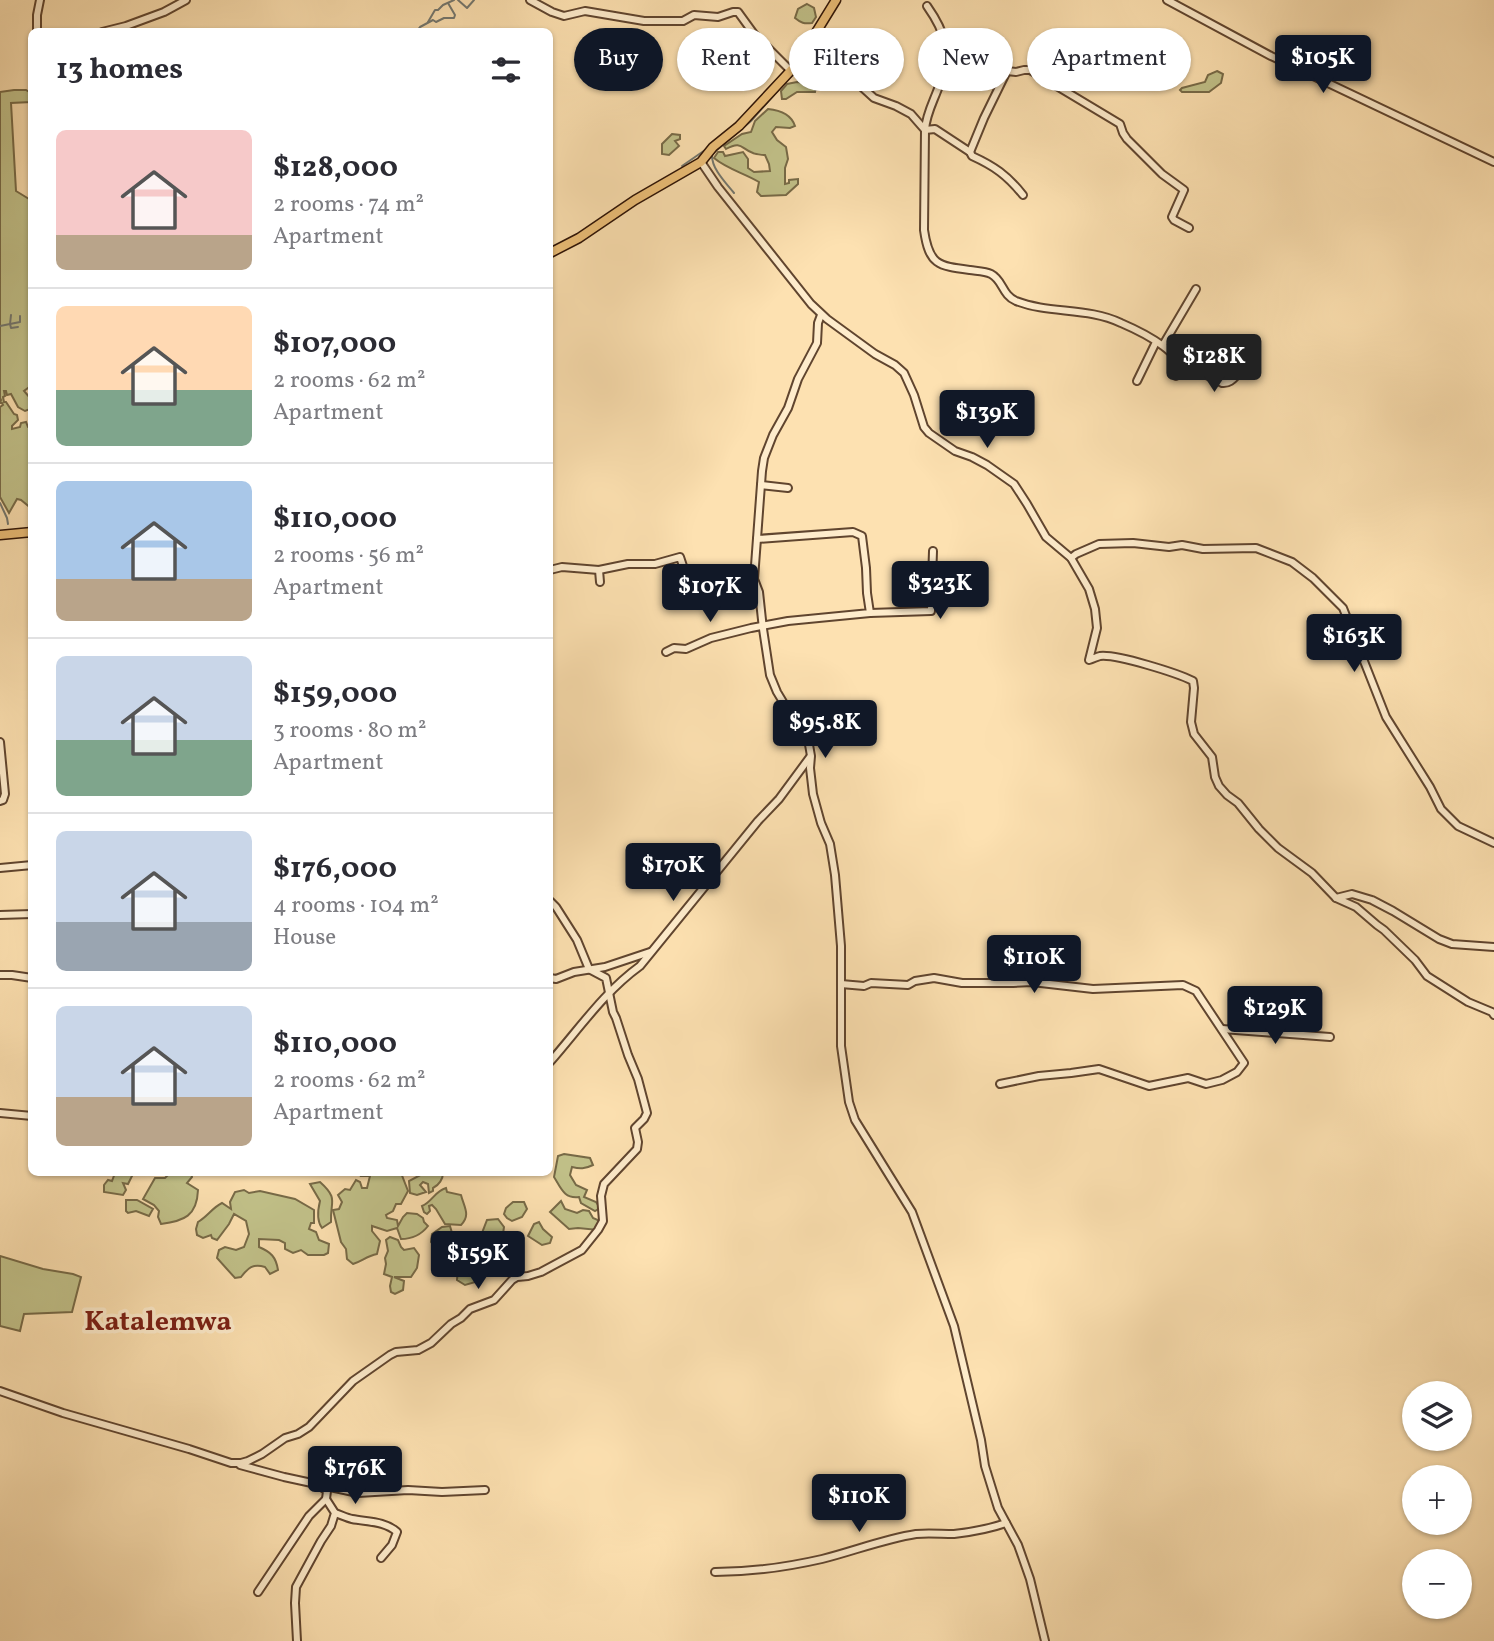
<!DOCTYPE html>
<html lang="en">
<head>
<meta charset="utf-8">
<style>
  body { margin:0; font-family:Vollkorn,serif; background:#f2f2f3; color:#2b2b33; height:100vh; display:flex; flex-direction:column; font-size:26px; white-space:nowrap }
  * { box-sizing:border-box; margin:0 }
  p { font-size:23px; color:#7c7c81 }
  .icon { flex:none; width:38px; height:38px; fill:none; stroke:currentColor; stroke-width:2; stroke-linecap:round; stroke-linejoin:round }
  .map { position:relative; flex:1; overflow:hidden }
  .sheet { position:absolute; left:28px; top:28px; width:525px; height:1148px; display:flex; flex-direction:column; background:#fff; border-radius:10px; box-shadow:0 2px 5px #0004 }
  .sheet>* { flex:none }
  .hud { position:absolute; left:574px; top:28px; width:665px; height:63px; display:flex; gap:14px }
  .tools { position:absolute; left:1402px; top:1381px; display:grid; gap:14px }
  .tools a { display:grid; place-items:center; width:70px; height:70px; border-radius:50%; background:#fff; box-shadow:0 2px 5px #0004; font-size:35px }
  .price { position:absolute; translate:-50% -60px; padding:0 16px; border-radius:7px; background:#111827; color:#fff; font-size:23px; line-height:46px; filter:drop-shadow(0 2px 4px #0008) }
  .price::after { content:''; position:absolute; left:50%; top:42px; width:21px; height:16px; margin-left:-10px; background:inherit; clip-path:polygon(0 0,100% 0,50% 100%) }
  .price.on { background:#222; color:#fff }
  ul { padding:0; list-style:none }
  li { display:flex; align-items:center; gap:21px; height:175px; padding:0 28px }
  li+li { border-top:2px solid #e1e1e2 }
  li span { display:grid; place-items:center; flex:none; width:196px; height:140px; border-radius:10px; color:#555 }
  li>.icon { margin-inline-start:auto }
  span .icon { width:84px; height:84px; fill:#fffc; stroke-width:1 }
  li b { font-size:30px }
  h2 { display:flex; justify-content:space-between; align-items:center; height:84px; padding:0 28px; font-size:30px }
  .tag { padding:0 24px; border-radius:32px; background:#fff; box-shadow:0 2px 5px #0004; font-size:24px; line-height:63px }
  .tag.on { background:#111827; color:#fff }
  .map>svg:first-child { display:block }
  .green { fill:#c2c28a; stroke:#776a47; stroke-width:2 }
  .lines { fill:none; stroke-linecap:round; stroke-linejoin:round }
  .stream { stroke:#73776f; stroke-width:2 }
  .minor-casing { stroke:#60452f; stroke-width:10 }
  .major-casing { stroke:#2c1104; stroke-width:11 }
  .minor { stroke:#feeccc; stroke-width:6 }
  .major { stroke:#eec078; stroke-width:8 }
  .labels { text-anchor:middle; stroke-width:7; stroke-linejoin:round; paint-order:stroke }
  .quarter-label { font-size:28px; font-weight:bold; fill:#7a1f14; stroke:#feeccc }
</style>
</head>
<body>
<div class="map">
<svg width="1494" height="1641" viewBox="0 0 1494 1641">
  <rect width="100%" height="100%" fill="#fde1b1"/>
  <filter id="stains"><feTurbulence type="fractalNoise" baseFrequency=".00286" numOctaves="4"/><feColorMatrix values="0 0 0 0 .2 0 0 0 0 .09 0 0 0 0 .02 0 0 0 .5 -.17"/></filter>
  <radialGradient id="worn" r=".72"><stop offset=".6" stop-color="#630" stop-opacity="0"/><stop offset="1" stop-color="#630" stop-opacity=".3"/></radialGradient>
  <g class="green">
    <path d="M 807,4 L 814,8 L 816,17 L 812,23 C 804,24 801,23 795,18 L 798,9 Z"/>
    <path d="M 1217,71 L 1223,74 L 1221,83 L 1209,92 L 1182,92 L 1180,90 L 1182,88 L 1205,82 L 1208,75 Z"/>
    <path d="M 797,82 L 811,83 L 816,87 L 815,92 L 797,92 L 786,99 L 782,99 L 781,91 L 787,84 Z"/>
    <path d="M 14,90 L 26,90 L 31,93 L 31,102 L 11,103 L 16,191 L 29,199 L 30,257 L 32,264 L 32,385 L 24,391 L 31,399 L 31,412 L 30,409 L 25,411 L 18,407 L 11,394 L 7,395 L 6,391 L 4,391 L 5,396 L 3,397 L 4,402 L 6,402 L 14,414 L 17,415 L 18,420 L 12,426 L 12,429 L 20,427 L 21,423 L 26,422 L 28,427 L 31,428 L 32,509 L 21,500 L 17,499 L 9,513 L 0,497 L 0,407 L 3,405 L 2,403 L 0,403 L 1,400 L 0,398 L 0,92 Z"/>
    <path d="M 768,109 C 779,110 791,114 795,126 L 790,128 L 776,127 L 772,132 L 777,140 L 786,147 L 788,159 L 785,168 L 785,184 L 789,183 L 789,180 L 798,179 L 798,184 L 786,195 L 761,196 L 757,192 L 759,182 C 744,173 727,169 714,158 L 718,152 L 723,152 L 725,156 L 743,152 L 748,159 L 748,168 L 754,172 L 770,171 L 769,164 L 765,155 C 763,155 754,154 753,153 C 741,149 742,140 726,149 L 724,146 L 742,134 L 751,132 L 755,121 Z"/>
    <path d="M 672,134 L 680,135 L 680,139 L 675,141 L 679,146 L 669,155 L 662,154 L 662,144 Z"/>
    <path d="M 564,1154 L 590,1158 L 593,1165 C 585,1169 580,1169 572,1167 L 570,1175 L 576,1185 L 587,1190 L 584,1197 L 596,1202 L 600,1208 L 595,1211 L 581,1203 L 579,1197 C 564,1199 561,1188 554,1177 L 558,1156 Z"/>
    <path d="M 115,1173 L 133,1174 L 128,1184 L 123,1183 L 126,1190 L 123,1195 L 104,1192 L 104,1185 L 108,1180 L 112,1181 Z"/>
    <path d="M 170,1173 L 191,1173 L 192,1177 L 187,1183 L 198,1190 C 197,1216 184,1221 161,1224 L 158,1217 L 159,1211 L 154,1205 L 143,1199 L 155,1178 L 165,1178 Z"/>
    <path d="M 362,1173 L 401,1173 L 408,1191 L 401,1204 L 396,1204 L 393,1211 L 386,1215 L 387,1218 L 397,1220 L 398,1226 L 403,1217 L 407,1213 L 417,1214 L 423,1218 L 424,1222 L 428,1226 C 421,1235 411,1239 401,1239 L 397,1228 L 387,1231 L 372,1226 L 372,1231 L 380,1241 L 377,1254 C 367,1256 362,1261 353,1264 L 347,1259 L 346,1249 L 341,1242 L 333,1210 L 339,1209 L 342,1202 L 338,1195 L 345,1189 L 350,1190 L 356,1180 L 360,1182 L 362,1188 L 367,1188 L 370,1176 L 361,1176 Z"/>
    <path d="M 424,1173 L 443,1173 C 443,1179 439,1185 433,1188 L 433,1191 L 429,1193 L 428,1184 L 423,1182 L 420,1185 L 426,1192 L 417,1195 L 410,1193 L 409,1181 Z"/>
    <path d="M 320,1182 C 339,1199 330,1201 331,1222 L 322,1228 C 316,1220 318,1209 320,1201 L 310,1184 Z"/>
    <path d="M 446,1188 L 447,1192 L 461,1195 C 464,1207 471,1215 461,1225 L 445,1224 L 436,1209 L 432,1205 L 429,1206 L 430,1211 L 427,1214 L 424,1212 L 422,1206 C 432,1202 435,1191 446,1188 Z"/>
    <path d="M 244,1190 L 249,1193 L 260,1191 L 295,1199 L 314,1210 L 314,1223 L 311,1223 L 309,1229 L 316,1232 L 319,1240 L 329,1244 L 328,1253 L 324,1255 L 308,1255 L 301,1250 L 293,1253 L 285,1249 L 285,1243 L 279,1240 L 259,1239 L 259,1247 C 271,1252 276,1257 278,1270 L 270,1274 L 265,1267 C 253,1263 248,1268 241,1277 L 235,1278 L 217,1258 L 219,1250 L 225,1247 L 236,1250 L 244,1247 L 249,1234 L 246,1221 L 234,1214 L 229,1224 L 217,1240 L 212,1238 L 211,1235 L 203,1238 L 197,1235 L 196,1229 L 198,1222 C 208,1216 212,1208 222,1203 L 231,1209 L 230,1202 L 235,1192 Z"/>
    <path d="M 126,1200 L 137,1200 L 153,1209 L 149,1216 L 136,1211 L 128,1213 L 126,1211 Z"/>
    <path d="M 561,1201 L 565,1209 L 577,1213 L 583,1210 L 589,1211 L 593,1218 L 600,1221 L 598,1230 L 578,1228 L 569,1229 L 550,1212 Z"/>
    <path d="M 513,1202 L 524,1202 L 527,1209 L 522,1217 L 512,1221 L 507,1218 L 504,1214 L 506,1208 Z"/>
    <path d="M 498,1219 L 504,1227 L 503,1234 L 498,1239 L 488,1238 L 482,1233 L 487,1220 Z"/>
    <path d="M 539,1222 L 543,1229 L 552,1237 L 550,1243 L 542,1245 L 528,1236 L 534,1224 Z"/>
    <path d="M 450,1226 L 452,1233 L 461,1242 L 469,1242 L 474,1239 L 480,1242 L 482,1256 L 475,1262 L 469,1264 L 474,1266 L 481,1276 L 479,1281 L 465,1285 L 457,1280 L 458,1267 L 465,1264 L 456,1260 L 456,1255 L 448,1251 L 438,1250 L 431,1242 L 432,1234 L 442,1227 Z"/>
    <path d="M 390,1237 L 398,1240 L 401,1247 L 404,1250 L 414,1248 L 419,1255 L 417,1268 L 411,1277 L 394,1277 L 404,1281 L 403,1290 L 395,1294 L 391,1292 L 390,1286 L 392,1277 L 384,1274 L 386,1264 L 385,1258 L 388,1251 L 386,1240 Z"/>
    <path d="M 500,1246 L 511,1249 C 512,1263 508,1272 493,1266 L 494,1253 Z"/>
    <path d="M 0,1256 L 43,1269 L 73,1274 L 81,1277 L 72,1312 L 24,1314 L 20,1331 L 0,1326 Z"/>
  </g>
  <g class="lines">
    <g class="stream">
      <path d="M 458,0 L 467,8 L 474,0"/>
      <path d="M 428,22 L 435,10 L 438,10 L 443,5 L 454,0"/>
      <path d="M 416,32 L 420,27 L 433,20 L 436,22 L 444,18 L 454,18 L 455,15 L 448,3"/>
      <path d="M 789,65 L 809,37"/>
      <path d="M 682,166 L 708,148"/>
      <path d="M 734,193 C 725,182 711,168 712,154 L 751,121 L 796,70"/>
      <path d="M 11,315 L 10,324 L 20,322 L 20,316"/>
      <path d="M 0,326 L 10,324 L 11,328 L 18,327"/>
      <path d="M 0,503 L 7,518 L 8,524"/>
    </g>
    <g class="minor-casing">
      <g id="minor">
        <path d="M 530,0 L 552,12 L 564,16 L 585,11 L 644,21 L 683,21 L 694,15 L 718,17 L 733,12 L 738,12 L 754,34 L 791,71"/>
        <path d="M 1167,0 L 1271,56 L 1494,162"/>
        <path d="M 927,6 C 946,33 951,51 940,83 C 935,99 926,113 925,130 L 924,230 C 929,265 938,266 970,270 C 976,271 985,271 991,274 C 1003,280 1002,295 1016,301 C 1049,314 1088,307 1121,323 C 1135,329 1151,337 1163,346 C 1170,351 1176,358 1184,363 C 1196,371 1210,376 1222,383 C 1230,384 1234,378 1239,373"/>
        <path d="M 37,32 L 37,15 L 40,0"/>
        <path d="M 102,32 L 126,26 L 164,12 L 186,0"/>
        <path d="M 807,47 L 829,65 L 851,77 L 874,98 L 896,106 L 911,114 L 925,130 L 935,129 L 970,152 L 972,156 C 994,166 1007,175 1023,195"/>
        <path d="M 970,152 L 984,118 L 1007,71 L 1016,72 L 1024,70 L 1030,70 L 1120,124 L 1123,133 L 1127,139 L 1162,174 L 1184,190 L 1172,217 L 1174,220 L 1189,228"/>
        <path d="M 701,162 L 718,187 L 811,304 L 827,319 L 875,354 L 895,365 L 904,373 L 914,395 L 924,427 L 929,433 L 955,451 L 972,457 L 987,465 L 1014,484 L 1027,504 L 1046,537 L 1071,558 L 1089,589 L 1095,609 L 1097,628 L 1089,660 C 1093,659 1096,657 1100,656 C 1117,654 1177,673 1193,681 L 1194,688 L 1191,722 L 1194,734 L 1212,757 L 1215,777 L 1219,786 L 1227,795 L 1238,803 L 1259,829 L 1278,848 L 1312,873 L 1336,898 L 1356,907 L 1377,925 L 1384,930 L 1415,960 L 1427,976 L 1468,1002 L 1492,1012 L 1494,1015"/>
        <path d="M 821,315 L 818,323 L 817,343 L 798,379 L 788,408 L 773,435 L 764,458 L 762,471 L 754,579 L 759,592 L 763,629 L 770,675 L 777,692 L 786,707 L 802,727 L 808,739 L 811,756 L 810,768 L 813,794 L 821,823 L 830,844 L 835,875 L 841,946 L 841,1046 L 849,1102 L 855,1120 L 912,1212 L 954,1326 L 981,1440 L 985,1466 L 998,1508 L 1018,1545 L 1030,1579 L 1045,1641"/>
        <path d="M 1163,345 L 1196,289"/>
        <path d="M 1176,376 L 1184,363"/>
        <path d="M 1137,381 L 1156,342"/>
        <path d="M 761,485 L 788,488"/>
        <path d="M 1071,558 L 1076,554 L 1099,544 L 1133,543 L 1169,547 L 1182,545 L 1203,549 L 1256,548 L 1292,562 L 1313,578 L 1343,608 L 1386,717 L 1430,787 L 1441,809 L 1458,826 L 1494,843"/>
        <path d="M 550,570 L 562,567 L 599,570"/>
        <path d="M 600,582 L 599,570 L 628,564 L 655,564 L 680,557 L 685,572 L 700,588 L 735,589 L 753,587 L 754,581"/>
        <path d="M 870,613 L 931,611 L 933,551"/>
        <path d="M 666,652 L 674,648 L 686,649 L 711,638 L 751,628 L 788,621 L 870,613 L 867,593 L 866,568 L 862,536 L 853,532 L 757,539"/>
        <path d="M 0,742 L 5,794 L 3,800 L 0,801"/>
        <path d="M 0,868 L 32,865"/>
        <path d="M 1336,898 L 1352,894 L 1372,900 L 1393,911 L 1439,939 L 1452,944 L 1494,947"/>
        <path d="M 0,915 L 32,914"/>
        <path d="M 0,975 L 12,975 L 32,978"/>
        <path d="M 550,978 L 556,979 L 574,972 L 605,967 L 650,952"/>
        <path d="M 841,984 L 864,986 L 871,983 L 908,985 L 915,981 L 934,978 L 962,983 L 1013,983 L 1032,982 L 1093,989 L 1183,985 L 1196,991 L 1244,1063 L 1237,1072 L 1222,1080 L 1206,1084 L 1188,1078 L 1149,1086 L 1099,1069 L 1071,1073 L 1039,1076 L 1000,1084"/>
        <path d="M 1222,1029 L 1330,1037"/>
        <path d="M 550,1062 C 579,1029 604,992 640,966 L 758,821 L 779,799 L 810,757"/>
        <path d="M 0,1113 L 32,1116"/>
        <path d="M 0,1391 L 63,1413 L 189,1449 L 231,1463 L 241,1463 L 248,1461 L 262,1454 L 285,1438 L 298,1434 L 309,1427 L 353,1381 L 390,1355 L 396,1352 L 418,1350 L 431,1343 L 451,1324 L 461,1318 L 470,1309 L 494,1300 L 512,1280 L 517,1277 L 528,1276 L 541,1272 L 582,1250 L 598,1230 L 603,1221 L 601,1196 L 604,1184 L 637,1149 L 638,1142 L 635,1128 L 644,1119 L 647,1113 L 638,1079 L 628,1055 L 616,1018 L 613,1012 L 606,978 L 589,969 L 577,940 L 556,907 L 550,901"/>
        <path d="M 240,1465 L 284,1477 L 358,1493 L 408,1490 L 442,1492 L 485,1490"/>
        <path d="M 335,1513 C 341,1515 347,1518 352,1519 C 368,1522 385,1521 397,1532 L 392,1545 L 381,1558"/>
        <path d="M 715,1572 C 751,1572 787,1567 822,1559 C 854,1551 884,1539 916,1534 C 928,1533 941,1534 954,1534 C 972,1532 989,1529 1006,1523"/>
        <path d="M 258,1592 L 309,1516 L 326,1499 L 327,1491 L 320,1486"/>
        <path d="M 297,1641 L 295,1603 L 296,1587 L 321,1541 L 331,1526 L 335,1513 L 326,1499"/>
      </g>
    </g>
    <g class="major-casing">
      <g id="major">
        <path d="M 550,253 L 579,238 L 635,200 L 701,162 L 713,147 L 739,126 L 796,65 L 836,0"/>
        <path d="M 0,535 L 32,532"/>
      </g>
    </g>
    <use href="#minor" class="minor"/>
    <use href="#major" class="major"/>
  </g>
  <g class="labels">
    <g class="quarter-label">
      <text x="158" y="1330">Katalemwa</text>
    </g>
  </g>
  <rect width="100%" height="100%" filter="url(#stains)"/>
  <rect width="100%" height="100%" fill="url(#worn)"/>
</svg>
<div class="tools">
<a><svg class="icon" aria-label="layers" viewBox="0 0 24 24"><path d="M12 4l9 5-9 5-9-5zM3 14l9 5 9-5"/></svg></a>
<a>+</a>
<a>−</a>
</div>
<b class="price" style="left:1323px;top:95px">$105K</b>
<b class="price on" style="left:1214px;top:394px">$128K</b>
<b class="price" style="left:987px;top:450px">$139K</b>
<b class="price" style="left:940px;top:621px">$323K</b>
<b class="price" style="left:710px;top:624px">$107K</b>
<b class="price" style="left:1354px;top:674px">$163K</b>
<b class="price" style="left:825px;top:760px">$95.8K</b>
<b class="price" style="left:673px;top:903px">$170K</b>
<b class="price" style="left:1034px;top:995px">$110K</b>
<b class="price" style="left:1275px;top:1046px">$129K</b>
<b class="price" style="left:478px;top:1291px">$159K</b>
<b class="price" style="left:355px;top:1506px">$176K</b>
<b class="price" style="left:859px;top:1534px">$110K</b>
<div class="hud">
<a class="tag on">Buy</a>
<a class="tag">Rent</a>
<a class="tag">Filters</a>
<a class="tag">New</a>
<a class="tag">Apartment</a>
</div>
<section class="sheet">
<h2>13 homes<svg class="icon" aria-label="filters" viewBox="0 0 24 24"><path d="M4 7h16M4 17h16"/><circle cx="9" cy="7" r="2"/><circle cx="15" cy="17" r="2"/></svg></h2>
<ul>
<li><span style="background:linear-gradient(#f6c9c9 75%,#b9a48a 0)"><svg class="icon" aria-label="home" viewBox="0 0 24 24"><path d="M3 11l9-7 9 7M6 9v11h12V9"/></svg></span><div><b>$128,000</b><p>2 rooms · 74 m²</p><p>Apartment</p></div></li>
<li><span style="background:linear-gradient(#ffd9b3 60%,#7fa58c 0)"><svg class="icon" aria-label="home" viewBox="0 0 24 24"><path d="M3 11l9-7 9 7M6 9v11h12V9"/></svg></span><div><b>$107,000</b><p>2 rooms · 62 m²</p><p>Apartment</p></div></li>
<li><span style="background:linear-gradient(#a9c7e8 70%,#b9a48a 0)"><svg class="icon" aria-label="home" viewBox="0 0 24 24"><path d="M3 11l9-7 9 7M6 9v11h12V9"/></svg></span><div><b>$110,000</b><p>2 rooms · 56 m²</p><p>Apartment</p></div></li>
<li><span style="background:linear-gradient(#c9d6e8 60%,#7fa58c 0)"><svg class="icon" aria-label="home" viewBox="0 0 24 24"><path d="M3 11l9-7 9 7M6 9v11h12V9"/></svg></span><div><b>$159,000</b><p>3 rooms · 80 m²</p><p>Apartment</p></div></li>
<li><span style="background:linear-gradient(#c9d6e8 65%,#9aa5b1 0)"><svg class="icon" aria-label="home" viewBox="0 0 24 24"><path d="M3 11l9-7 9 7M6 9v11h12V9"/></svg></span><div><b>$176,000</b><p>4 rooms · 104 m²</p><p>House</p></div></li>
<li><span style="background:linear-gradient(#c9d6e8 65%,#b9a48a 0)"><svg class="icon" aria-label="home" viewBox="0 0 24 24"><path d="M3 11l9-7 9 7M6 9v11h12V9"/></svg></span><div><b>$110,000</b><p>2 rooms · 62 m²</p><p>Apartment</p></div></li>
</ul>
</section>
</div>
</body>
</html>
